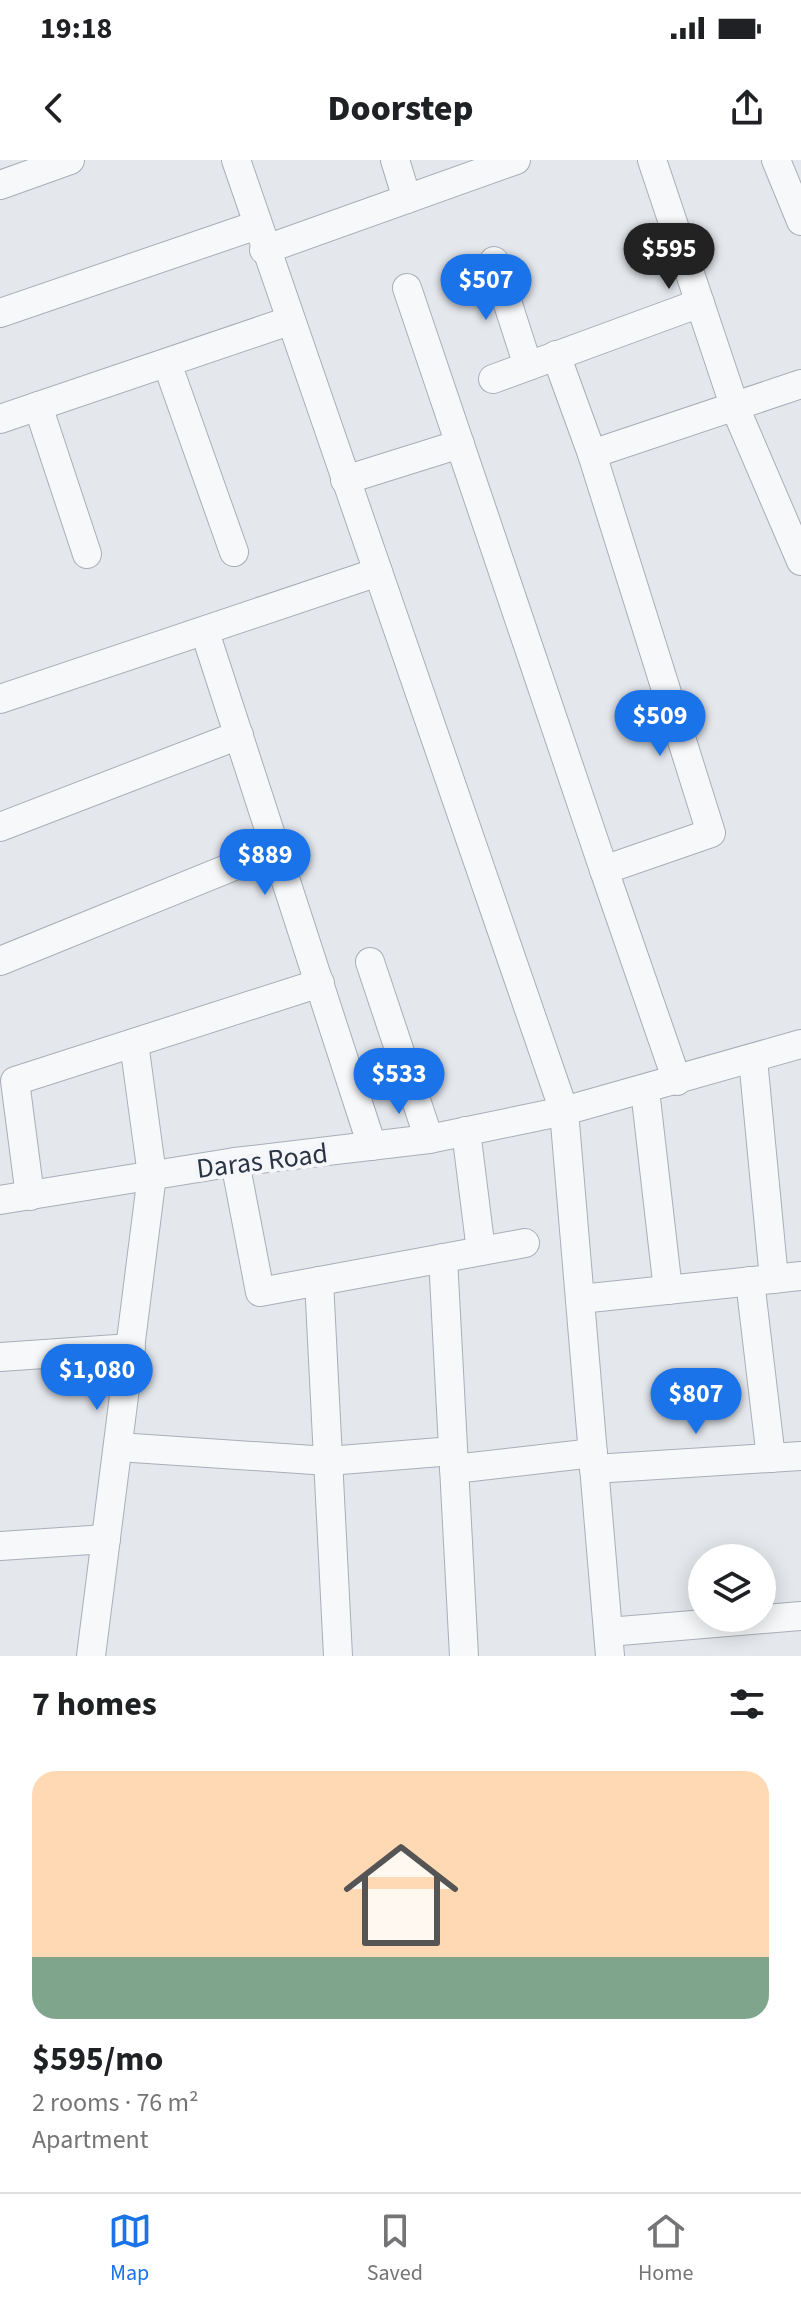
<!DOCTYPE html>
<html lang="en">
<head>
<meta charset="utf-8">
<style>
  body { margin:0; font-family:"Source Sans 3",sans-serif; background:#f2f2f2; color:#202124; height:100vh; display:flex; flex-direction:column; font-size:30px; white-space:nowrap }
  * { box-sizing:border-box; margin:0 }
  p { font-size:26px; color:#757577 }
  .icon { flex:none; width:44px; height:44px; fill:none; stroke:currentColor; stroke-width:2; stroke-linecap:round; stroke-linejoin:round }
  .map { position:relative; height:1496px; overflow:hidden }
  .side { display:flex; flex-direction:column; background:#fff; flex:1 }
  .side>* { flex:none }
  .tools { position:absolute; left:688px; top:1384px; display:grid; gap:16px }
  .tools a { display:grid; place-items:center; width:88px; height:88px; border-radius:50%; background:#fff; box-shadow:0 4px 20px #0003; font-size:40px }
  .price { position:absolute; translate:-50% -68px; padding:0 18px; border-radius:28px; background:#1a73e8; color:#fff; font-size:26px; line-height:52px; filter:drop-shadow(0 2px 4px #0008) }
  .price::after { content:''; position:absolute; left:50%; top:48px; width:24px; height:18px; margin-left:-12px; background:inherit; clip-path:polygon(0 0,100% 0,50% 100%) }
  .price.selected { background:#222; color:#fff }
  ul { padding:0; list-style:none }
  li { display:grid; align-content:center; gap:16px; height:424px; padding:0 32px }
  li span { display:grid; place-items:center; height:248px; border-radius:24px; color:#555 }
  li>.icon { margin-inline-start:auto }
  span .icon { width:144px; height:144px; fill:#fffc; stroke-width:1 }
  li b { font-size:34px }
  h2 { display:flex; justify-content:space-between; align-items:center; height:96px; padding:0 32px; font-size:34px }
  .status { display:flex; justify-content:space-between; align-items:center; height:56px; padding:0 40px; background:#fff; direction:ltr }
  .status svg { height:22px; fill:currentColor }
  header { display:flex; justify-content:space-between; align-items:center; height:104px; padding:0 32px; background:#fff; font-size:36px; font-weight:800 }
  .dock { display:flex; justify-content:space-around; align-items:center; height:112px; border-top:2px solid #e0e0e0; background:#fff; font-size:22px; color:#757577 }
  .dock a { display:grid; justify-items:center; gap:4px }
  .dock .selected { color:#1a73e8 }
  .map>svg:first-child { display:block }
  .lines { fill:none; stroke-linecap:round; stroke-linejoin:round }
  .minor-casing { stroke:#a9aeb7; stroke-width:30 }
  .minor { stroke:#f7f8fa; stroke-width:28 }
  .labels { text-anchor:middle; stroke-width:8; stroke-linejoin:round; paint-order:stroke }
  .street-label { font-size:28px; fill:#2b3445; stroke:#f4f6f9 }
</style>
</head>
<body>
<div class="status"><b>19:18</b><svg viewBox="0 0 49 12"><path d="M0 12V9h3v3zM5 12V6h3v6zM10 12V3h3v9zM15 12V0h3v12zM26 1h20v11H26zM47 4h2v5h-2z"/></svg></div>
<header><svg class="icon" aria-label="back" viewBox="0 0 24 24"><path d="M15 5l-7 7 7 7"/></svg>Doorstep<svg class="icon" aria-label="share" viewBox="0 0 24 24"><path d="M12 15V3M7 8l5-5 5 5M5 13v7h14v-7"/></svg></header>
<div class="map">
<svg width="801" height="1496" viewBox="0 0 801 1496">
  <rect width="100%" height="100%" fill="#e4e7ec"/>
  <g class="lines">
    <g class="minor-casing">
      <g id="minor">
        <path d="M 236,0 L 564,951 L 610,1496"/>
        <path d="M 395,0 L 407,39"/>
        <path d="M 652,0 L 734,245 L 801,401"/>
        <path d="M 776,0 L 801,61"/>
        <path d="M 0,25 L 70,0"/>
        <path d="M 264,90 L 516,0"/>
        <path d="M 494,101 L 528,206"/>
        <path d="M 407,128 L 604,710"/>
        <path d="M 0,153 L 257,65"/>
        <path d="M 556,195 L 592,294 L 711,673 L 604,710 L 677,921"/>
        <path d="M 167,203 L 234,392"/>
        <path d="M 493,219 L 700,143"/>
        <path d="M 38,246 L 87,394"/>
        <path d="M 0,259 L 289,161"/>
        <path d="M 592,294 L 801,224"/>
        <path d="M 345,320 L 460,284"/>
        <path d="M 205,472 L 372,986"/>
        <path d="M 0,539 L 378,412"/>
        <path d="M 0,667 L 239,575"/>
        <path d="M 0,801 L 276,689"/>
        <path d="M 370,802 L 429,979"/>
        <path d="M 753,899 L 774,1119"/>
        <path d="M 645,930 L 668,1130"/>
        <path d="M 466,971 L 481,1091"/>
        <path d="M 235,1002 L 260,1132 L 525,1083"/>
        <path d="M 30,1036 L 15,921 L 320,823"/>
        <path d="M 0,1040 L 235,1002 L 429,979 L 564,951 L 801,884"/>
        <path d="M 443,1098 L 464,1496"/>
        <path d="M 319,1121 L 338,1496"/>
        <path d="M 750,1121 L 771,1298"/>
        <path d="M 580,1139 L 801,1116"/>
        <path d="M 0,1197 L 131,1188"/>
        <path d="M 118,1287 L 328,1301 L 453,1291"/>
        <path d="M 454,1309 L 593,1293"/>
        <path d="M 594,1309 L 801,1296"/>
        <path d="M 0,1386 L 106,1379"/>
        <path d="M 608,1472 L 801,1456"/>
        <path d="M 91,1496 L 152,1015 L 134,883"/>
      </g>
    </g>
    <use href="#minor" class="minor"/>
  </g>
  <g class="labels">
    <g class="street-label">
      <text transform="translate(262 1000) rotate(-7)" y="10">Daras Road</text>
    </g>
  </g>
</svg>
<div class="tools">
<a><svg class="icon" aria-label="layers" viewBox="0 0 24 24"><path d="M12 4l9 5-9 5-9-5zM3 14l9 5 9-5"/></svg></a>
</div>
<b class="price selected" style="left:669px;top:131px">$595</b>
<b class="price" style="left:486px;top:162px">$507</b>
<b class="price" style="left:660px;top:598px">$509</b>
<b class="price" style="left:265px;top:737px">$889</b>
<b class="price" style="left:399px;top:956px">$533</b>
<b class="price" style="left:97px;top:1252px">$1,080</b>
<b class="price" style="left:696px;top:1276px">$807</b>
</div>
<section class="side">
<h2>7 homes<svg class="icon" aria-label="filters" viewBox="0 0 24 24"><path d="M4 7h16M4 17h16"/><circle cx="9" cy="7" r="2"/><circle cx="15" cy="17" r="2"/></svg></h2>
<ul>
<li><span style="background:linear-gradient(#ffd9b3 75%,#7fa58c 0)"><svg class="icon" aria-label="home" viewBox="0 0 24 24"><path d="M3 11l9-7 9 7M6 9v11h12V9"/></svg></span><div><b>$595/mo</b><p>2 rooms · 76 m²</p><p>Apartment</p></div></li>
</ul>
</section>
<nav class="dock">
<a class="selected"><svg class="icon" aria-label="map" viewBox="0 0 24 24"><path d="M3 6l6-2 6 2 6-2v14l-6 2-6-2-6 2zM9 4v14M15 6v14"/></svg>Map</a>
<a><svg class="icon" aria-label="saved" viewBox="0 0 24 24"><path d="M7 4h10v16l-5-4-5 4z"/></svg>Saved</a>
<a><svg class="icon" aria-label="home" viewBox="0 0 24 24"><path d="M3 11l9-7 9 7M6 9v11h12V9"/></svg>Home</a>
</nav>
</body>
</html>
